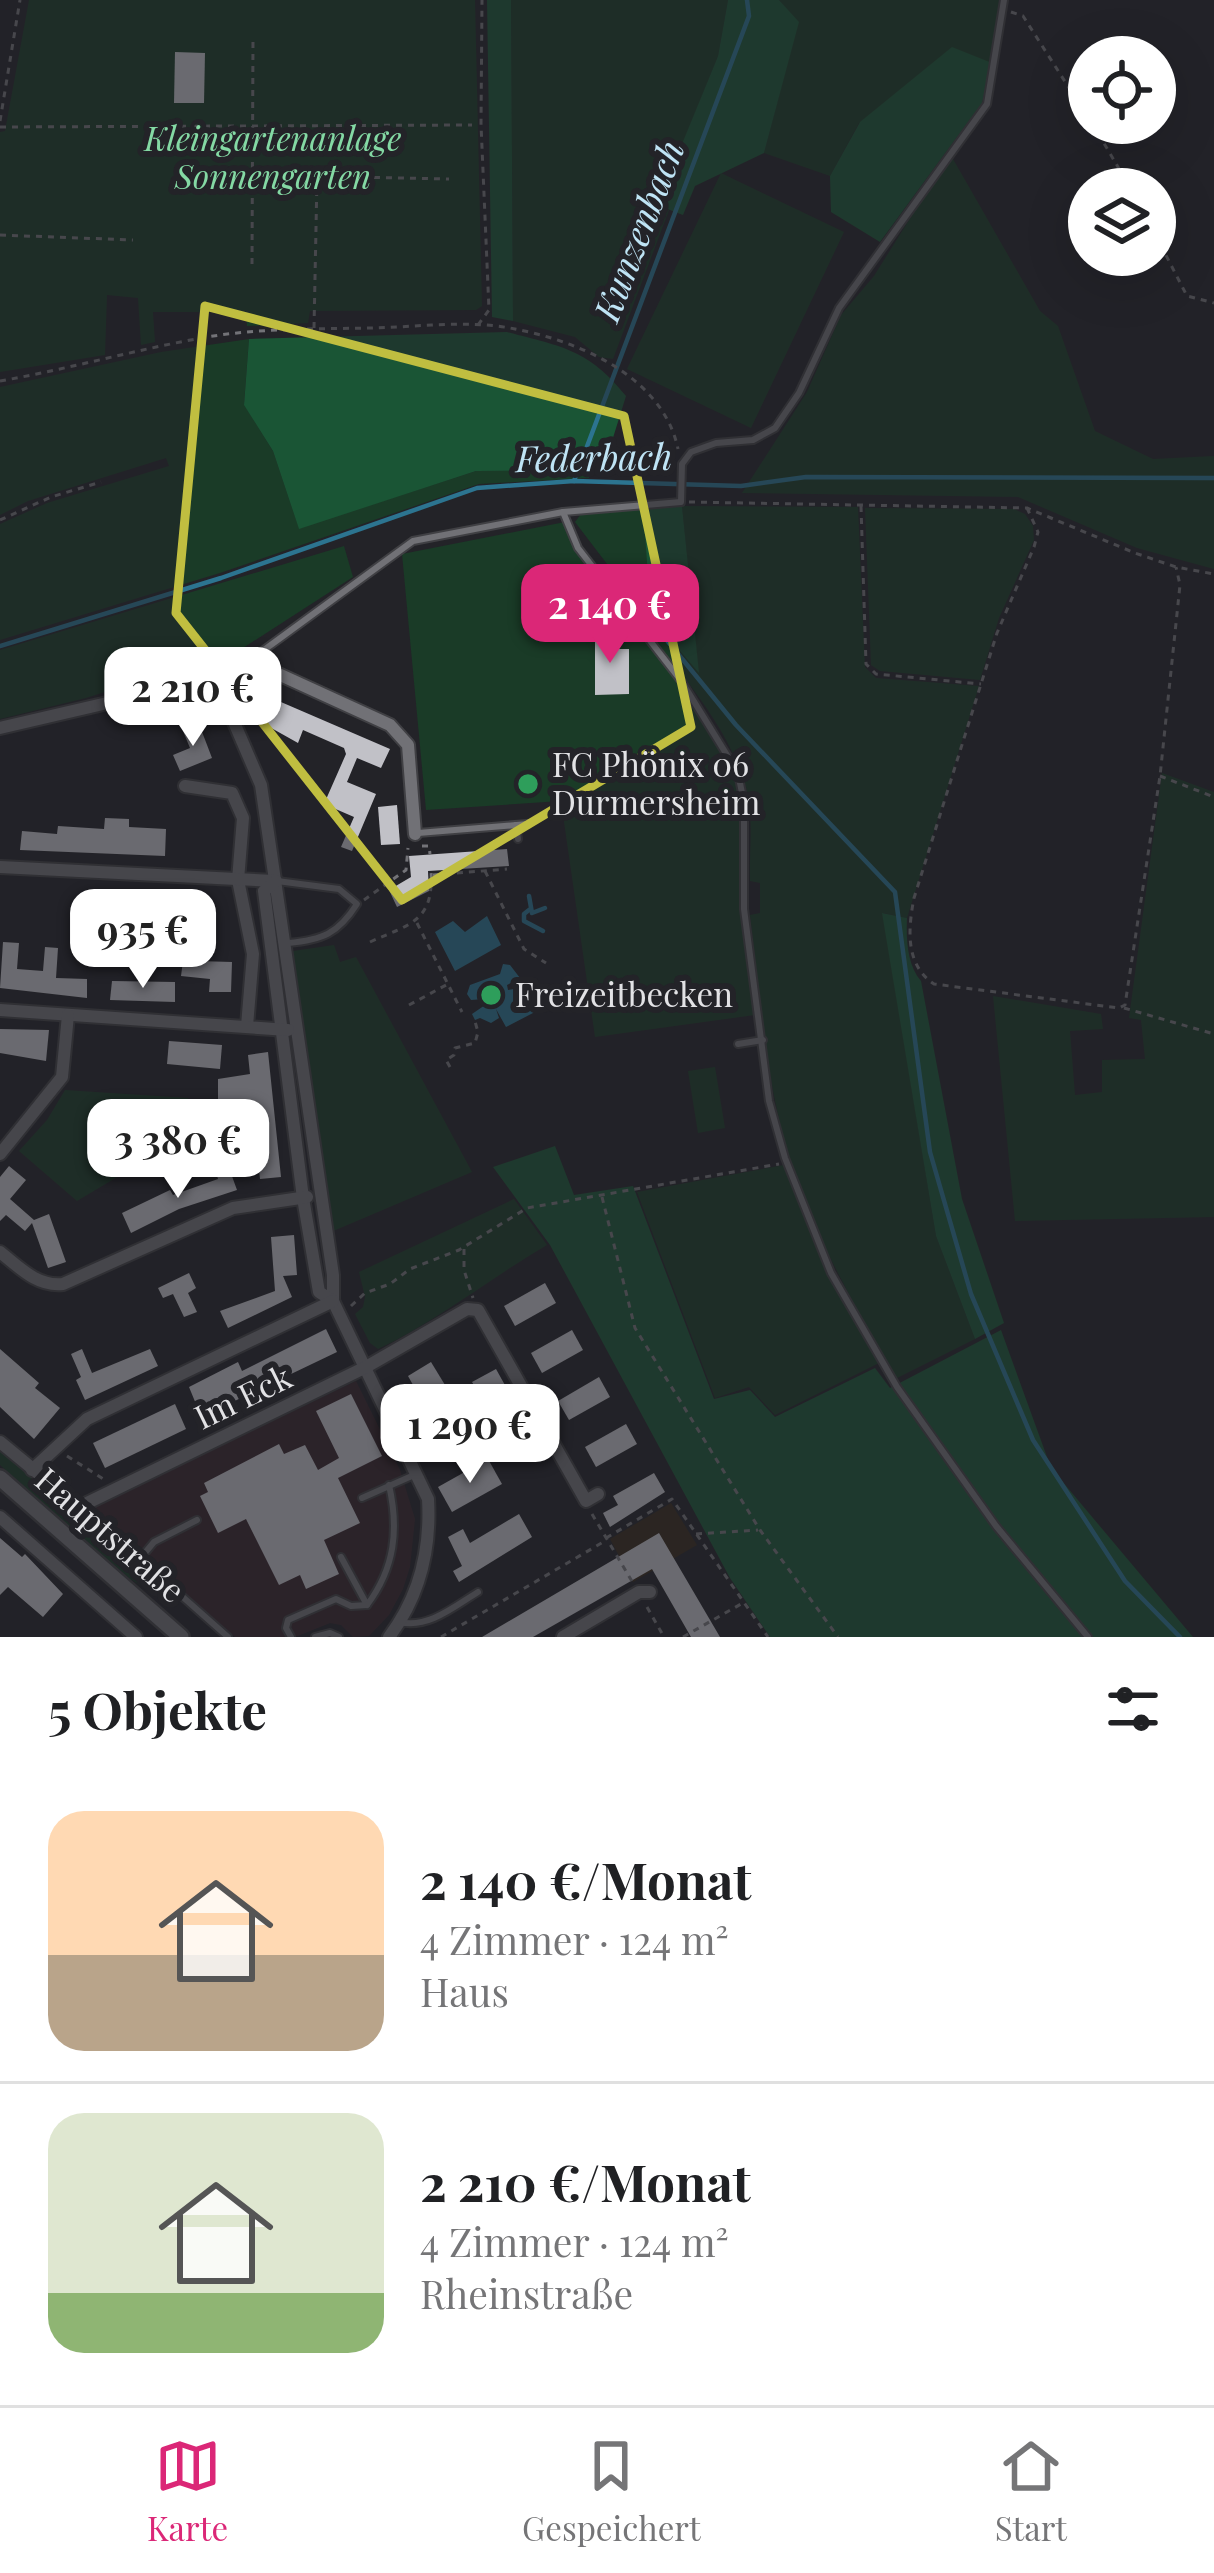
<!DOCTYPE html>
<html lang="de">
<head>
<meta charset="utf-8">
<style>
  body { margin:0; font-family:"Playfair Display",serif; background:#f2f2f2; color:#202124; height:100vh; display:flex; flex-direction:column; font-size:45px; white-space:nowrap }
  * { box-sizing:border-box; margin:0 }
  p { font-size:39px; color:#757577 }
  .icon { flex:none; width:66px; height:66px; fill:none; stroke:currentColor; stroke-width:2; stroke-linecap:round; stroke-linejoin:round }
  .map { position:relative; height:1637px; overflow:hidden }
  .sheet { display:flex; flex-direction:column; background:#fff; flex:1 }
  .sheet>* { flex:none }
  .controls { position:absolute; left:1068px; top:36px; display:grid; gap:24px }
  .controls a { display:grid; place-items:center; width:108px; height:108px; border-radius:50%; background:#fff; box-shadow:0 12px 48px #0002; font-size:60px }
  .price { position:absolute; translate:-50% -102px; padding:0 27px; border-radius:24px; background:#fff; color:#222; font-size:39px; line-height:78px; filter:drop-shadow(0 3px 6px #0008) }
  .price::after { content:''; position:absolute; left:50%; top:72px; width:36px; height:27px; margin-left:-18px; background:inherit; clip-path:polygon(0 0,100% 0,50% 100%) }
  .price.current { background:#db2777; color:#fff }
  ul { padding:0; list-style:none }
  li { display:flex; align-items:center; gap:36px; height:300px; padding:0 48px }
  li+li { border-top:3px solid #e0e0e0 }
  li span { display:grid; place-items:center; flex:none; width:336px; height:240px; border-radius:36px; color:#555 }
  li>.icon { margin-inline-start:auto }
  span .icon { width:144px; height:144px; fill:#fffc; stroke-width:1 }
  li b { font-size:51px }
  h2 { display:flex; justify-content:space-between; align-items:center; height:144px; padding:0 48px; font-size:51px }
  .dock { display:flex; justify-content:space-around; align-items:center; height:168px; border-top:3px solid #e0e0e0; background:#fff; font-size:33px; color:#757577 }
  .dock a { display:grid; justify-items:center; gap:6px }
  .dock .current { color:#db2777 }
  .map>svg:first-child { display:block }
  .commercial { fill:#37252c }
  .education { fill:#35291b }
  .green { fill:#1a3b27 }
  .forest { fill:#1a5535 }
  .water { fill:#2c7490 }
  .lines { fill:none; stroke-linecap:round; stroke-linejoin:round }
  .stream { stroke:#2c7490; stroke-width:4.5 }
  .building { fill:#c1c1c7 }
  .service-casing { stroke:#404044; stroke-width:10 }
  .minor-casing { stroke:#404044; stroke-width:16 }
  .tertiary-casing { stroke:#404044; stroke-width:20 }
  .path { stroke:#737378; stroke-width:3; stroke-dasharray:6 6; stroke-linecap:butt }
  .service { stroke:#717176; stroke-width:6 }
  .minor { stroke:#717176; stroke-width:12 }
  .tertiary { stroke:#717176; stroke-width:15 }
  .marked { fill:none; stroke:#c0be40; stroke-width:9; stroke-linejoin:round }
  .leisure-dot { fill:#2e9e5b; stroke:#232328; stroke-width:4.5 }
  .labels { text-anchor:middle; stroke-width:12; stroke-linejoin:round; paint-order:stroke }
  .park-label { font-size:33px; font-style:italic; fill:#84d9a4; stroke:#232328 }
  .poi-label { font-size:33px; fill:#e2e2e5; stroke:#232328; text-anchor:start }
  .street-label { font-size:33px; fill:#e2e2e5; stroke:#232328 }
  .water-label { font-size:36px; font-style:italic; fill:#bfe4f5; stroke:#232328 }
</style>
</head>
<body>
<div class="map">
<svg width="1214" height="1637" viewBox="0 0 1214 1637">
  <rect width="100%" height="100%" fill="#232328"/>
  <path class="commercial" d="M 356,1381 L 400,1470 L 415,1519 L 410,1567 L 403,1589 L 389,1615 L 369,1636 L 353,1637 L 341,1625 L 330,1623 L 295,1637 L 235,1637 L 91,1512 L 96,1506 Z"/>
  <path class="education" d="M 671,1503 L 697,1545 L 633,1582 L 610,1539 Z"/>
  <g class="green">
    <path d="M 29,0 L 475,0 L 482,306 L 476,310 L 310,311 L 308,323 L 247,326 L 246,312 L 153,312 L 155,342 L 141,345 L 138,298 L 107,295 L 105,355 L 0,372 L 0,132 L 5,131 Z"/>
    <path d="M 511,0 L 728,0 L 718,56 L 658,205 L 669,210 L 613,359 L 599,357 L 575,337 L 513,321 Z"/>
    <path d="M 779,0 L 999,0 L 992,63 L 859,123 L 830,176 L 764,153 L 798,23 Z"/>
    <path d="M 953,159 L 1040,311 L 1058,326 L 1095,431 L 1153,459 L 1214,456 L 1214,569 L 1137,548 L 1018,497 L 742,493 L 807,392 L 841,315 L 874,276 L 939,172 Z"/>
    <path d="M 721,173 L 844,232 L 751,428 L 627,369 Z"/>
    <path d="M 249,339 L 244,404 L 273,451 L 299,528 L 476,471 L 590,470 L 589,478 L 479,484 L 220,573 L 0,640 L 0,524 L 47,503 L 169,466 L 166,458 L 28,501 L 0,515 L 0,387 L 161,352 Z"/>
    <path d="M 682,506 L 858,507 L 865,667 L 876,678 L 979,686 L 907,918 L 883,913 L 936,1236 L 975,1339 L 895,1379 C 856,1306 811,1232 788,1153 C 765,1076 760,994 750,915 L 760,913 L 760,883 L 750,881 C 749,852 754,815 746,787 C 726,717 659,648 614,591 L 623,585 L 575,522 L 581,514 L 643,508 L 651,604 L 698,670 Z"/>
    <path d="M 865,508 L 1014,509 L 1025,514 L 1033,526 L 1034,540 L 999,618 L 980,680 L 880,671 L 871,665 Z"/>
    <path d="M 565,522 C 606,616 698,679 734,775 C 748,814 739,864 741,905 C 742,941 750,979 755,1015 L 595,1037 L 561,801 L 426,810 L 402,554 Z"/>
    <path d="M 344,546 L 353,577 L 243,648 L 86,698 L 0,719 L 0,650 Z"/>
    <path d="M 1162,773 L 1214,792 L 1214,1217 L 1015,1221 L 993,996 L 1101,1014 L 1103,1029 L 1070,1031 L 1075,1095 L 1102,1092 L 1102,1060 L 1145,1059 L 1141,1020 L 1129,1018 Z"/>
    <path d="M 334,945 L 340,962 L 356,957 L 472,1172 L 331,1232 L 293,951 Z"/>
    <path d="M 715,1067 L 725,1128 L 698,1133 L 688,1071 Z"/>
    <path d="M 65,1090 L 188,1098 L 186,1136 L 77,1201 L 19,1151 L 47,1120 Z"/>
    <path d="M 784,1165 L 828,1272 L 879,1363 L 775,1415 L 749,1387 L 715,1398 L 637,1192 Z"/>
    <path d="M 514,1199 L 547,1245 C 489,1279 439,1320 378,1349 L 370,1343 L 355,1314 L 363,1307 L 365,1297 L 359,1272 Z"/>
    <path d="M 0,1449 L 161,1591 L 157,1596 L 129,1578 L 0,1465 Z"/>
  </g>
  <g class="forest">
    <path d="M 487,0 L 511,0 L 513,321 L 492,317 Z"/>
    <path d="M 728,0 L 779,0 L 799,22 L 764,153 L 695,186 L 683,215 L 657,205 L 718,56 Z"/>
    <path d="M 952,47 L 992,63 L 982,103 L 880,242 L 831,212 L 830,176 L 860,122 Z"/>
    <path d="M 507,332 C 563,347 588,349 626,396 L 603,470 L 476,471 L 299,529 L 273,451 L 244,405 L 249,339 Z"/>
    <path d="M 682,506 L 699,673 L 645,610 L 650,603 L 643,508 Z"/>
    <path d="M 882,913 L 907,918 C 906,938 907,965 921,981 L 962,1199 L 1004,1323 L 975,1339 L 936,1236 Z"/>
    <path d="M 555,1146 L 574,1195 L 633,1186 L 714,1399 L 750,1390 L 775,1417 L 875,1368 L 890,1388 L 1001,1330 L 1051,1468 L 1193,1637 L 770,1637 L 730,1578 L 550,1245 L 493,1167 Z"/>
  </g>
  <g class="water">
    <path d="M 487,916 L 501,945 L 455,971 L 435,932 L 453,921 L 465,932 Z"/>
    <path d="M 503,964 L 510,965 L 520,978 L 507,985 L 508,990 L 532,986 L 539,1002 L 533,1013 L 506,1027 L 496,1009 L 499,1018 L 491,1023 L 480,1018 L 475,1020 L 472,1014 L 488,1003 L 484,999 L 471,1000 L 467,994 L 470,985 L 500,974 Z"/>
  </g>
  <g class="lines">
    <g class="stream">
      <path d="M 574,481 L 749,16 L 747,0"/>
      <path d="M 626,590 L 736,725 L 895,892 L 930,1152 L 971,1294 L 1033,1440 L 1125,1581 L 1180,1637"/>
      <path d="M 0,646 L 221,578 L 477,488 L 574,481 L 741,486 L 806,477 L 1214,478"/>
      <path d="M 529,896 L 532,913 L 545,908"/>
      <path d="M 529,910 L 524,914 L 524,921 L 543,931"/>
    </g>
  </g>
  <g class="building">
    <path d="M 175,52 L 205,53 L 204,103 L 174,103 Z"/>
    <path d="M 595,627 L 608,627 L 608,649 L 629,649 L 629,694 L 595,695 Z"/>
    <path d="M 267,696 L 390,749 L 381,768 L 357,758 L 347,782 L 376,794 L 352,851 L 341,847 L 354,817 L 324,804 L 346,754 L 344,748 L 303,730 L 298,743 L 257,720 Z"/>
    <path d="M 199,724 L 212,758 L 180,771 L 173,755 L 190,748 L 183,731 Z"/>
    <path d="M 397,805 L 400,844 L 381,845 L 378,807 Z"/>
    <path d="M 105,818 L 129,819 L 129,827 L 166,829 L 165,856 L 20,850 L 22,831 L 57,834 L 58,826 L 104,829 Z"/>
    <path d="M 507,849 L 509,866 L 428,871 L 429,891 L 397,907 L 389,890 L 411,877 L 409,856 Z"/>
    <path d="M 3,942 L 19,943 L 17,969 L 43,971 L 45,947 L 58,948 L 56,978 L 87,979 L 87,998 L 0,988 Z"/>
    <path d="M 165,947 L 199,950 L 198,961 L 232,962 L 231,992 L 209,992 L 210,979 L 181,976 L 183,961 L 163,960 Z"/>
    <path d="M 112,981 L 175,982 L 175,1002 L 110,1000 Z"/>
    <path d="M 0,1029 L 49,1030 L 46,1061 L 0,1053 Z"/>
    <path d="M 169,1041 L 222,1045 L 220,1069 L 167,1064 Z"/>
    <path d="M 268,1052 L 281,1177 L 260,1179 L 257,1151 L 228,1155 L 225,1134 L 218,1134 L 218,1079 L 250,1074 L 248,1055 Z"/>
    <path d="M 9,1166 L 26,1180 L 10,1199 L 34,1220 L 49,1214 L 66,1262 L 48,1268 L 32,1223 L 25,1231 L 6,1215 L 0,1221 L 0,1177 Z"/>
    <path d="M 229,1168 L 237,1190 L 179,1209 L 131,1233 L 122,1213 L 170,1190 L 173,1195 L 218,1179 L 216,1172 Z"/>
    <path d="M 294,1235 L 297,1275 L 283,1276 L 292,1297 L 228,1328 L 220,1311 L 275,1291 L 271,1237 Z"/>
    <path d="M 189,1273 L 196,1288 L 188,1293 L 197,1312 L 184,1317 L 173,1294 L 163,1298 L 158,1288 Z"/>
    <path d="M 545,1283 L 556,1303 L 515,1326 L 504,1306 Z"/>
    <path d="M 326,1329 L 337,1352 L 216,1410 L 218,1414 L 203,1421 L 189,1387 L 238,1362 L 242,1371 Z"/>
    <path d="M 572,1330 L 583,1350 L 542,1373 L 531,1353 Z"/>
    <path d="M 0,1349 L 39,1383 L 35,1388 L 60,1408 L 34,1439 L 0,1407 Z"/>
    <path d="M 82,1349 L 92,1373 L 150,1349 L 158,1366 L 85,1400 L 76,1380 L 81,1377 L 71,1354 Z"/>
    <path d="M 431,1362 L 445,1385 L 421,1399 L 408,1376 Z"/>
    <path d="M 496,1369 L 506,1387 L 476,1404 L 489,1424 L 437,1454 L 423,1429 L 467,1405 L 461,1396 L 475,1387 L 472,1382 Z"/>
    <path d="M 599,1377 L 610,1397 L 569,1420 L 558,1401 Z"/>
    <path d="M 351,1394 L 382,1456 L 338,1478 L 360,1523 L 324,1540 L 339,1574 L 306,1589 L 300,1575 L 279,1585 L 246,1519 L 218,1533 L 200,1496 L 208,1492 L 204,1483 L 279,1444 L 284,1454 L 305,1445 L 318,1470 L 339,1458 L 316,1411 Z"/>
    <path d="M 175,1404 L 186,1429 L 105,1468 L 93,1443 Z"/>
    <path d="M 626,1424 L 637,1444 L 596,1467 L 585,1447 Z"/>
    <path d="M 488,1459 L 502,1484 L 452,1512 L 438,1487 Z"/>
    <path d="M 654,1473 L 665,1492 L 610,1527 L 603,1513 L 618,1505 L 613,1496 Z"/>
    <path d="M 519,1514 L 532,1537 L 459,1582 L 453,1571 L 462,1566 L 448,1537 L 463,1529 L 470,1543 Z"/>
    <path d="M 659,1533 L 720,1637 L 691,1637 L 652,1569 L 533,1637 L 482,1637 Z"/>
    <path d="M 0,1538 L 22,1557 L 25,1554 L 63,1594 L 43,1617 L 8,1587 L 0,1595 Z"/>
  </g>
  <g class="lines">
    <g class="service-casing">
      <g id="service">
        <path d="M 563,512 L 578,548 L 682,682 L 738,773 L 744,803 L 744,909 L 769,1101 L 785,1158 L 831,1273 L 897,1387 L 996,1526 L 1088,1637"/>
        <path d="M 253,658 L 413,541 L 563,512 L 681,502 L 682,464 L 691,452 L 716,443 L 753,440 L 775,428 L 799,393 L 839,308 L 987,104 L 1004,0"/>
        <path d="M 516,825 L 518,839"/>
        <path d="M 418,833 L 528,824"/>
        <path d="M 277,881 L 339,889 L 357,904 C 338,934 322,940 288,943"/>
        <path d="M 738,1044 L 763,1040"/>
        <path d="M 362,1498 L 414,1475"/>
        <path d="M 89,1514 L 228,1637"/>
        <path d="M 341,1557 L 367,1605"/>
        <path d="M 139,1560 L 154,1542 L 197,1520"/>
        <path d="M 400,1622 C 428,1629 455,1606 478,1592"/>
        <path d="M 291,1637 L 286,1628 L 288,1620 L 336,1599 L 351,1606 L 367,1605 C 395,1568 399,1529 389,1485"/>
        <path d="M 315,1637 L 330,1633 L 339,1637"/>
      </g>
    </g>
    <g class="minor-casing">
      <g id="minor">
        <path d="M 215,678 L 261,785 L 333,1275 L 333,1301 L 428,1499 C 431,1550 420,1596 389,1637"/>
        <path d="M 0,728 L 215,678 L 252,658 L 263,667 L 390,725 L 408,745 L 415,834"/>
        <path d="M 185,786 L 232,793 L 243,818 L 238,880 L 253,954 L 247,1026"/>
        <path d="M 0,867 L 274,881"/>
        <path d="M 276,881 L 264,891 L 303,1198 L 319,1292 L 333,1301"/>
        <path d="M 0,1010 L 288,1030"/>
        <path d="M 0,1154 L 62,1077 L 68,1015"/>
        <path d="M 0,1252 C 19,1267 37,1287 63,1284 L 233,1208 L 307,1197"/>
        <path d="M 0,1442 L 79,1507 L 366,1367 L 467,1309 L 478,1310 L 586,1501 L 598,1494"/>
        <path d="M 32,1470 L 87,1419 L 333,1301"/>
        <path d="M 0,1517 L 136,1637"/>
        <path d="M 563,1637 L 639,1592 L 650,1592"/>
      </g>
    </g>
    <g class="tertiary-casing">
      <path id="tertiary" d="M 0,1478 L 181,1637"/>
    </g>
    <g class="path">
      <path d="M 1011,12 L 1023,16 L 1089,119"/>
      <path d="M 0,121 L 20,0"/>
      <path d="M 1092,123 L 1131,189"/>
      <path d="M 0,127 L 472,125"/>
      <path d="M 254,175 L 449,179"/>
      <path d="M 1155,234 L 1187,296 L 1214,303"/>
      <path d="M 0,235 L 133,240"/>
      <path d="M 252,264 L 253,38"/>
      <path d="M 478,325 L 489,310 L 481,124 L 482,0"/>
      <path d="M 314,328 L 317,178"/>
      <path d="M 0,381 C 69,369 138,349 207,337 C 261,328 317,329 372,328 C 417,327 466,320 510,328 C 577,340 663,376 678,449"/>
      <path d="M 689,502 L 1027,508 L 1135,553 L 1176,567 L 1214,574"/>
      <path d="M 861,506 L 866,664 L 876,674 L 981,684"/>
      <path d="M 1027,508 L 1038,532 L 1034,547 L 997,633 L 914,898 C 908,929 905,965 934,984 L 1119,1008 L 1125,1005 L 1160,776 L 1180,585 L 1176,567"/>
      <path d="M 0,520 L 51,497 L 101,482"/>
      <path d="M 1160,776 L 1214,797"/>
      <path d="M 422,846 L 429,846 L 430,854"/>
      <path d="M 485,871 L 524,949 L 546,963"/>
      <path d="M 433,875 L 507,869"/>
      <path d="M 364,900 L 406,870 L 408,848"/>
      <path d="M 417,923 L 462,1012"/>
      <path d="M 370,942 C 410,924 434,922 431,871"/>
      <path d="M 409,1005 L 448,984"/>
      <path d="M 1124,1008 L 1214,1034"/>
      <path d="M 450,1067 L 446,1060 L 454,1055 L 455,1048 L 475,1043 L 478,1032 L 474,1018"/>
      <path d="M 602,1197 L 635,1328 L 760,1530 L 838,1637"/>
      <path d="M 464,1249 L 464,1270 L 473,1298"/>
      <path d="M 351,1306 L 365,1293 L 390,1284 L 410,1269 L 459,1250 L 527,1208 L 779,1164"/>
      <path d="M 67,1456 L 105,1480"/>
      <path d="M 592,1514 L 633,1583"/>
      <path d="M 696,1534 L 758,1530"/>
      <path d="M 606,1538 L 672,1499 L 768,1637"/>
      <path d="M 647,1607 L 664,1637"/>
      <path d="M 441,1637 L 605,1541"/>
      <path d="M 683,1637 L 741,1604"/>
    </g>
    <use href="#service" class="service"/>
    <use href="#minor" class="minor"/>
    <use href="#tertiary" class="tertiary"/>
  </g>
  <path d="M0 0H1214V1637H0ZM 205,306 L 624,416 L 691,727 L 402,900 L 176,613 Z" fill="#232328" fill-opacity=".55" fill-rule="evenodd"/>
  <path class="marked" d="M 205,306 L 624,416 L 691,727 L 402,900 L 176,613 Z"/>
  <g class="leisure-dot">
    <circle cx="528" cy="784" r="12"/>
    <circle cx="491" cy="995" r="12"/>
  </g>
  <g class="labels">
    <g class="park-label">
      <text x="273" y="151">Kleingartenanlage<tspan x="273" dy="38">Sonnengarten</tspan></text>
    </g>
    <g class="poi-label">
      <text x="552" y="777">FC Phönix 06<tspan x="552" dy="38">Durmersheim</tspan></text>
      <text x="515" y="1007">Freizeitbecken</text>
    </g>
    <g class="street-label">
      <text transform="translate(243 1397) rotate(-26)" y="12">Im Eck</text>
      <text transform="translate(110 1535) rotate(41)" y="12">Hauptstraße</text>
    </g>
    <g class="water-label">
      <text transform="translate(639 231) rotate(-69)" y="13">Kunzenbach</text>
      <text transform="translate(594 458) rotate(-1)" y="13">Federbach</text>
    </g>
  </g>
</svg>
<div class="controls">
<a><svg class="icon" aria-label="locate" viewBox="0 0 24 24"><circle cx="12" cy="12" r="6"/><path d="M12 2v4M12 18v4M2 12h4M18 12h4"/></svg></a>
<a><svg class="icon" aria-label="layers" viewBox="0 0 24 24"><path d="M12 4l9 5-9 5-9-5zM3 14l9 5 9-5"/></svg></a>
</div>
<b class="price current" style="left:610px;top:666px">2 140 €</b>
<b class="price" style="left:193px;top:749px">2 210 €</b>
<b class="price" style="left:143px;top:991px">935 €</b>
<b class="price" style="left:178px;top:1201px">3 380 €</b>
<b class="price" style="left:470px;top:1486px">1 290 €</b>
</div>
<section class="sheet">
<h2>5 Objekte<svg class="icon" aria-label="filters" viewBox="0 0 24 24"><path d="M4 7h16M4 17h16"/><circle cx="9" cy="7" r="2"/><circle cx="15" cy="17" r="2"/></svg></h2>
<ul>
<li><span style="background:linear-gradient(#ffd9b3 60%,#b9a48a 0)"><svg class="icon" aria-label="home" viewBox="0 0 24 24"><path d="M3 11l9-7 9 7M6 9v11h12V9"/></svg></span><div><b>2 140 €/Monat</b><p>4 Zimmer · 124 m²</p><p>Haus</p></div></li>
<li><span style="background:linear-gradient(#dfe7d0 75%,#8fb573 0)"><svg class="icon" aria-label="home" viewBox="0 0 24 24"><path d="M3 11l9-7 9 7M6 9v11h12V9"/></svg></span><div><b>2 210 €/Monat</b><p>4 Zimmer · 124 m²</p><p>Rheinstraße</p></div></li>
</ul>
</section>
<nav class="dock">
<a class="current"><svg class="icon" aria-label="map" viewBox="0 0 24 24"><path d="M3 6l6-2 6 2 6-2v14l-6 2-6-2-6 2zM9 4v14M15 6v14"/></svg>Karte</a>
<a><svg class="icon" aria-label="saved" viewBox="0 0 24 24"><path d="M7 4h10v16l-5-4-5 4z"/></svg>Gespeichert</a>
<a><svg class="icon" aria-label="home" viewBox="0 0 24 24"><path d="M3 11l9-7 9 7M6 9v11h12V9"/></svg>Start</a>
</nav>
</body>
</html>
